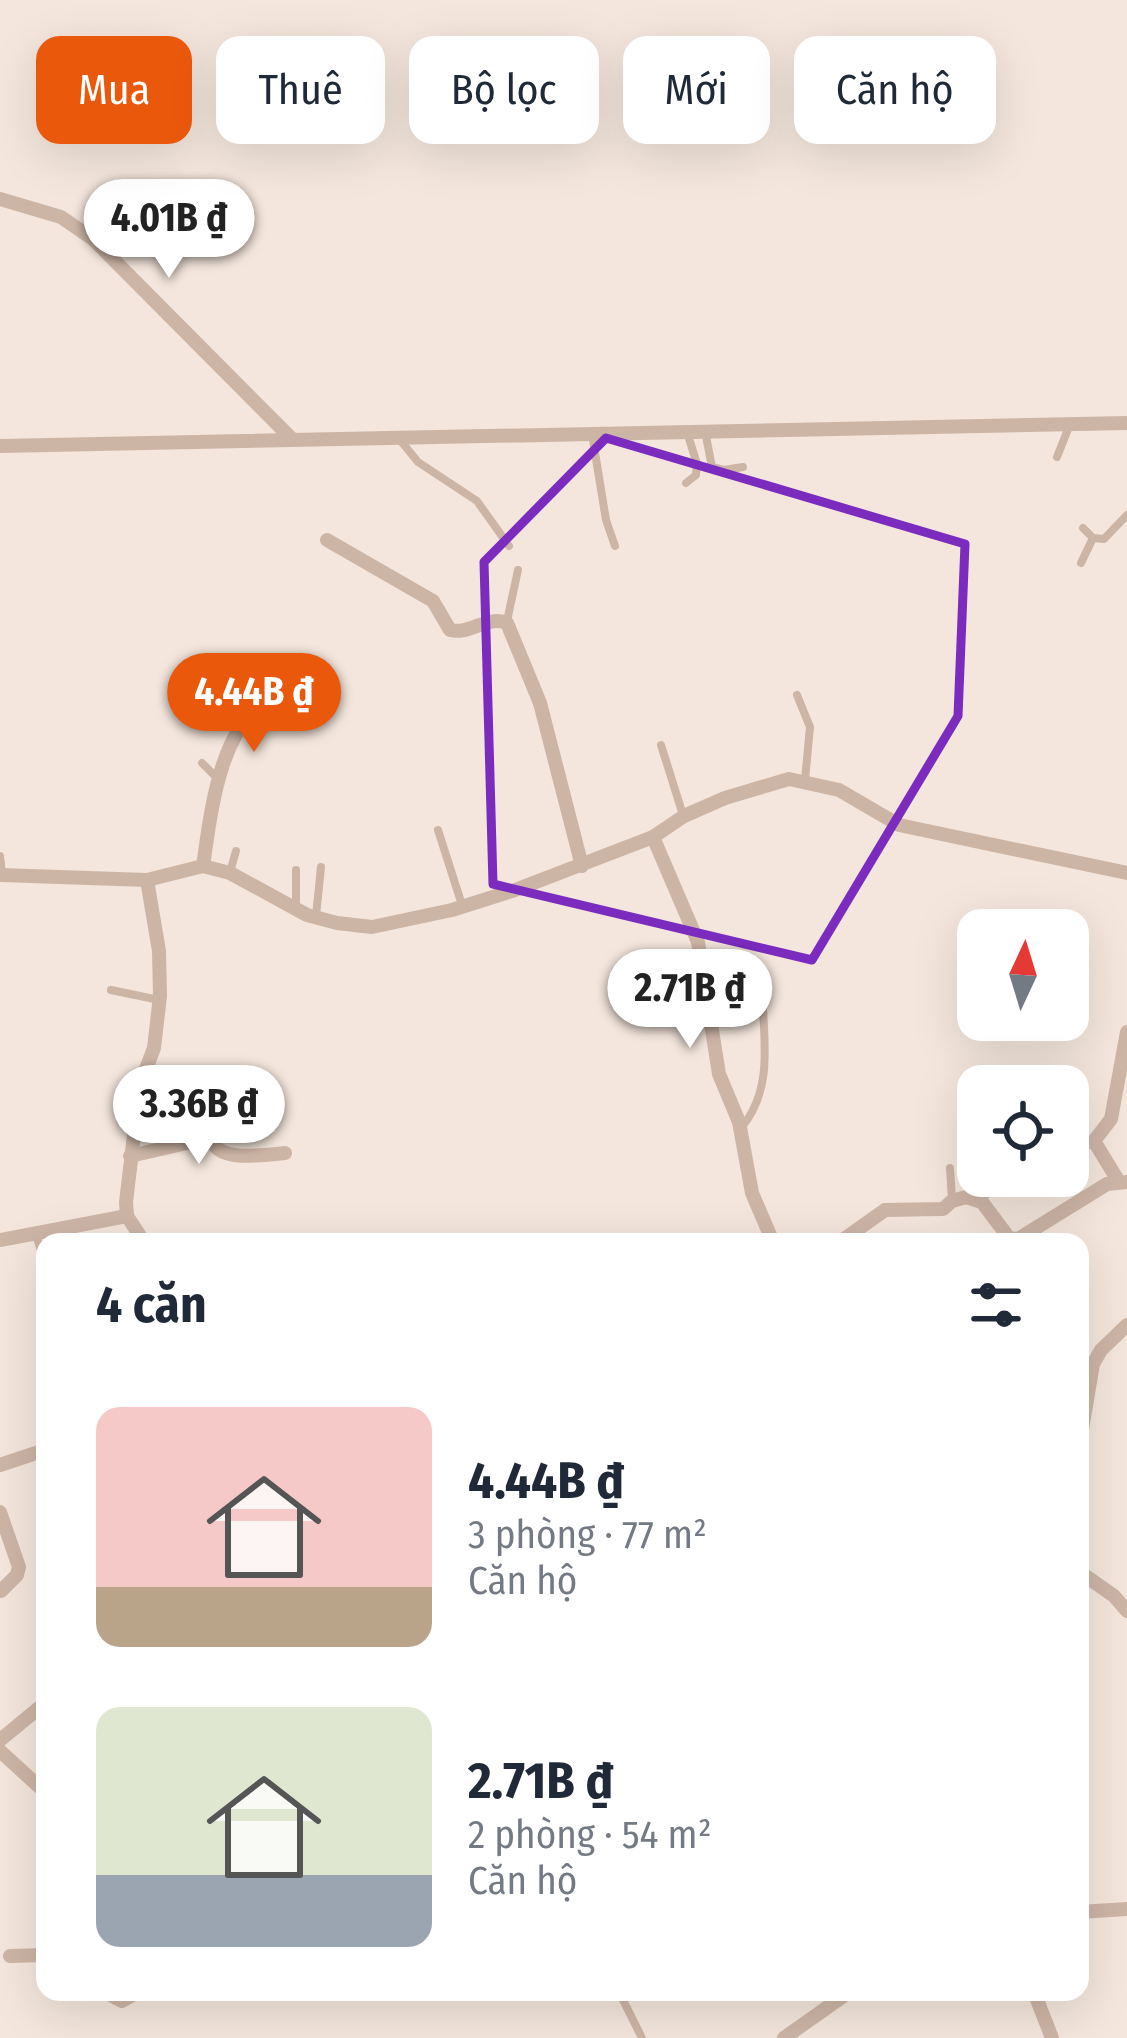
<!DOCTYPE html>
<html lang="vi">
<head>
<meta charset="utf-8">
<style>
  body { margin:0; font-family:"Fira Sans Condensed",sans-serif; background:#f6f6f7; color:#1f2937; height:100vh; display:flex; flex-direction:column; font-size:45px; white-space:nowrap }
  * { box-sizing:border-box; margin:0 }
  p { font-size:39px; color:#747a83 }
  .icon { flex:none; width:66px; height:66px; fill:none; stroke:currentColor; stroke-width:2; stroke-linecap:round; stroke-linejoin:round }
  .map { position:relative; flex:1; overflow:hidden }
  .side { position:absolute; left:36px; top:1233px; width:1053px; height:768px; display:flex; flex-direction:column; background:#fff; border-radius:24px; box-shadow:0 12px 48px #0002 }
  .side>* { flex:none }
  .guide { position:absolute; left:36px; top:36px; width:1056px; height:108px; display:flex; gap:24px }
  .needle { width:78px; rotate:4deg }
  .buttons { position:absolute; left:957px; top:909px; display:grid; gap:24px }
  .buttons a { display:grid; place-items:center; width:132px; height:132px; border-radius:24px; background:#fff; box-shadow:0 12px 48px #0002; font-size:60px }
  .price { position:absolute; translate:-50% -102px; padding:0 27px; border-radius:42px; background:#fff; color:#222; font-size:39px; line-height:78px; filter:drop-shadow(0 3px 6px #0008) }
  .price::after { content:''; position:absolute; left:50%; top:72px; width:36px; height:27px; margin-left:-18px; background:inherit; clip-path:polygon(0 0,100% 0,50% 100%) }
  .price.current { background:#ea580c; color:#fff }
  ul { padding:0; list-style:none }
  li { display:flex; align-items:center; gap:36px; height:300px; padding:0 60px }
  li span { display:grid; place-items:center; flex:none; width:336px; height:240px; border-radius:24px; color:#555 }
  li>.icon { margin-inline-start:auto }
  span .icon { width:144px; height:144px; fill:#fffc; stroke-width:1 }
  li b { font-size:51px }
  h2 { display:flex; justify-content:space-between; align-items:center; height:144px; padding:0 60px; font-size:51px }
  .tag { padding:0 42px; border-radius:24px; background:#fff; box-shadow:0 12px 48px #0002; font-size:42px; line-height:108px }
  .tag.current { background:#ea580c; color:#fff }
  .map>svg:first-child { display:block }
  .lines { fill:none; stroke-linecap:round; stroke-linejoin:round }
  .service { stroke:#cdb5a6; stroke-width:8 }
  .minor { stroke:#cdb5a6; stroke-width:14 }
  .marked { fill:none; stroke:#7b2cbf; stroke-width:9; stroke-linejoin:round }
</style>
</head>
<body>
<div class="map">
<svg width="1127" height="2038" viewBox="0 0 1127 2038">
  <rect width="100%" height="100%" fill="#f4e6dc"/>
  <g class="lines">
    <g class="service">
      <path d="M 705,431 L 712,467 L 724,470 L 743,467"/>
      <path d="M 592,434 L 606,520 L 615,546"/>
      <path d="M 400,440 L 418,462 L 477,501 L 509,546"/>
      <path d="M 1057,457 L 1070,424"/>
      <path d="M 686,483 L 696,475 L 697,464 L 687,432"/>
      <path d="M 1083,528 L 1093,538 L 1104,539 L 1127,515"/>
      <path d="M 1081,563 L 1093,538"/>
      <path d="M 507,621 L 518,570"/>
      <path d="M 797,695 L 810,727 L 805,780"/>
      <path d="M 661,745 L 683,815"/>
      <path d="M 202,763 L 217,778"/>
      <path d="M 438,830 L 462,905"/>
      <path d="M 0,856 L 2,873"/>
      <path d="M 296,870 L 296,908"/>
      <path d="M 230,872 L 236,851"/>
      <path d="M 316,916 L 321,867"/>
      <path d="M 111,990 L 159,1000"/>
      <path d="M 741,1128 C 775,1088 763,1036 762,988"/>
      <path d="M 1068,1146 L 1094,1145"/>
      <path d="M 950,1168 L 952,1199"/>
      <path d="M 977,1199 L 1007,1185 L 1015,1176"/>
      <path d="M 36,1235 L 45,1263"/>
      <path d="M 43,1418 L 45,1420"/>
      <path d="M 40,1744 L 45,1738"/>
      <path d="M 619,1992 L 642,2038"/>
    </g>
    <g class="minor">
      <path d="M 0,199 L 61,217 L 93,239 L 292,439"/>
      <path d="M 0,446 L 1127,423"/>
      <path d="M 327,540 L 433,601 L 450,630 C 471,635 486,615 507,623 L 540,703 L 582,866"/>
      <path d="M 653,837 L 698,942 L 719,1074 L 739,1122 L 752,1193 L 773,1242"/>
      <path d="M 203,866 C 211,812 219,726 272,696 C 280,691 291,694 299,691 L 315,667"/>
      <path d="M 0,875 L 147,880 L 203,866 L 230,873 L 307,915 L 337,923 L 372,927 L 452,910 L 515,890 L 653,837 L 684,816 L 725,798 L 789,779 L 839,790 L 899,825 L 1127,873"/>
      <path d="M 200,1077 C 210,1152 203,1162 285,1153"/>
      <path d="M 130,1156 L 209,1138"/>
      <path d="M 1119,1182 L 1094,1141 L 1111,1119 L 1127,1032"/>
      <path d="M 0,1240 L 127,1216"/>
      <path d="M 144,1242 L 127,1216 L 126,1202 L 140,1085 L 154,1048 L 160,996 L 159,951 L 147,880"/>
      <path d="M 840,1242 L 885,1210 L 943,1209 L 952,1201 L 966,1197 L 982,1202 L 1009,1238 L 1018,1239 L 1107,1184 L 1127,1182"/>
      <path d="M 1080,1441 L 1093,1364 L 1101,1350 L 1127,1325"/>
      <path d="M 0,1465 L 45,1450"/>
      <path d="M 0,1512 L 19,1567 L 17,1575 L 1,1591"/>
      <path d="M 1080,1572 L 1114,1596 L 1127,1611"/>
      <path d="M 0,1740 L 45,1703"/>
      <path d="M 0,1751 L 45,1792"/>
      <path d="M 1080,1912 L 1127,1909"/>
      <path d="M 10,1956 L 45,1955"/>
      <path d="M 105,1992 L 122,2001 L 138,1992"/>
      <path d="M 1034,1992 L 1052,2038"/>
      <path d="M 784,2038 L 849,1992"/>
    </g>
  </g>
  <path class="marked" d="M 606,438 L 965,544 L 958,716 L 812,960 L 493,884 L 484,562 Z"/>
</svg>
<div class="buttons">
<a><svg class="needle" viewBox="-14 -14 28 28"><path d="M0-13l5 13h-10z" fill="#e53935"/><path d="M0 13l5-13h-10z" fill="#747a83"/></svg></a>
<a><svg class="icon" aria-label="locate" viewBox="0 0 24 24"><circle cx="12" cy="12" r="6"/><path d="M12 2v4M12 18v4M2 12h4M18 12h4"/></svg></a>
</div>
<b class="price" style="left:169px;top:281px">4.01B ₫</b>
<b class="price current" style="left:254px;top:755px">4.44B ₫</b>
<b class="price" style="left:690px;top:1051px">2.71B ₫</b>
<b class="price" style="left:199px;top:1167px">3.36B ₫</b>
<div class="guide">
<a class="tag current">Mua</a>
<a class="tag">Thuê</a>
<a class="tag">Bộ lọc</a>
<a class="tag">Mới</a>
<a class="tag">Căn hộ</a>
</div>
<section class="side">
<h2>4 căn<svg class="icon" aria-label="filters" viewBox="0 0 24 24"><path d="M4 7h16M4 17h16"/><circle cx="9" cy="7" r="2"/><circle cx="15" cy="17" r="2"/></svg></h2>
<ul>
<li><span style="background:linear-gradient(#f6c9c9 75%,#b9a48a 0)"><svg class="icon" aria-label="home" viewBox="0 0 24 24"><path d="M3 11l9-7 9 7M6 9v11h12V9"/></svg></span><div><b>4.44B ₫</b><p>3 phòng · 77 m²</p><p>Căn hộ</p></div></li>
<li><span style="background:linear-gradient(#dfe7d0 70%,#9aa5b1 0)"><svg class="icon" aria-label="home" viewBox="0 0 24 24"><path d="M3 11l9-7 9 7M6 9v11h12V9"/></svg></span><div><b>2.71B ₫</b><p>2 phòng · 54 m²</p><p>Căn hộ</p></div></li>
</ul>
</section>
</div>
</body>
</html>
